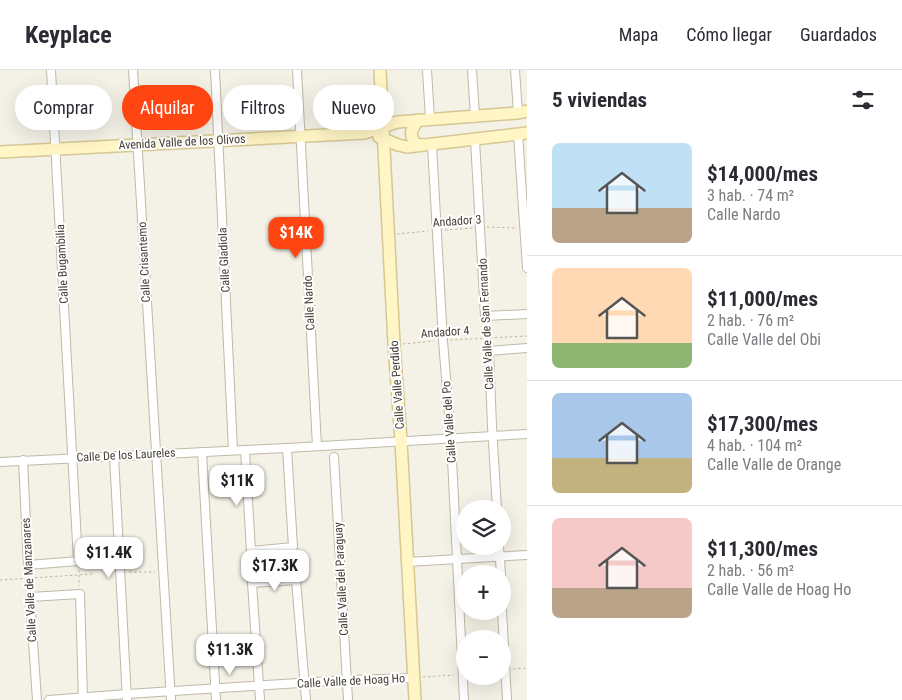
<!DOCTYPE html>
<html lang="es">
<head>
<meta charset="utf-8">
<style>
  body { margin:0; font-family:"Roboto Condensed",sans-serif; background:#f2f2f3; color:#2b2b33; height:100vh; display:flex; flex-direction:column; font-size:19px; white-space:nowrap }
  * { box-sizing:border-box; margin:0 }
  p { font-size:16px; color:#7c7c81 }
  .icon { flex:none; width:28px; height:28px; fill:none; stroke:currentColor; stroke-width:2; stroke-linecap:round; stroke-linejoin:round }
  .map { position:relative; flex:1; overflow:hidden }
  .side { display:flex; flex-direction:column; background:#fff; width:375px }
  .side>* { flex:none }
  .hud { position:absolute; left:15px; top:15px; width:436px; height:45px; display:flex; gap:10px }
  .controls { position:absolute; left:456px; top:430px; display:grid; gap:10px }
  .controls a { display:grid; place-items:center; width:55px; height:55px; border-radius:50%; background:#fff; box-shadow:0 5px 20px #0002; font-size:25px }
  .price { position:absolute; translate:-50% -42px; padding:0 11px; border-radius:10px; background:#fff; color:#222; font-size:16px; line-height:32px; filter:drop-shadow(0 1px 2px #0008) }
  .price::after { content:''; position:absolute; left:50%; top:30px; width:15px; height:11px; margin-left:-8px; background:inherit; clip-path:polygon(0 0,100% 0,50% 100%) }
  .price.current { background:#ff4512; color:#fff }
  ul { padding:0; list-style:none }
  li { display:flex; align-items:center; gap:15px; height:125px; padding:0 25px }
  li+li { border-top:1px solid #e1e1e2 }
  li span { display:grid; place-items:center; flex:none; width:140px; height:100px; border-radius:8px; color:#555 }
  li>.icon { margin-inline-start:auto }
  span .icon { width:60px; height:60px; fill:#fffc; stroke-width:1 }
  li b { font-size:21px }
  h2 { display:flex; justify-content:space-between; align-items:center; height:60px; padding:0 25px; font-size:21px }
  .chip { padding:0 18px; border-radius:22px; background:#fff; box-shadow:0 5px 20px #0002; font-size:18px; line-height:45px }
  .chip.current { background:#ff4512; color:#fff }
  header { display:flex; align-items:center; gap:30px; box-sizing:border-box; height:70px; padding:0 25px; background:#fff; border-bottom:1px solid #e1e1e2 }
  header strong { font-size:24px }
  nav { display:flex; gap:28px; margin-inline-start:auto; font-size:18px }
  main { display:flex; flex:1; min-height:0 }
  .map>svg:first-child { display:block }
  .lines { fill:none; stroke-linecap:round; stroke-linejoin:round }
  .street-casing { stroke:#c0b9a8; stroke-width:10 }
  .secondary-casing { stroke:#d6c894; stroke-width:14 }
  .path { stroke:#c2b699; stroke-width:1; stroke-dasharray:2.5 2.5; stroke-linecap:butt }
  .street { stroke:#fff; stroke-width:8 }
  .secondary { stroke:#fff5c5; stroke-width:11 }
  .labels { text-anchor:middle; stroke-width:4; stroke-linejoin:round; paint-order:stroke }
  .street-label { font-size:12px; fill:#474135; stroke:#fff }
</style>
</head>
<body>
<header>
<strong>Keyplace</strong>
<nav><a>Mapa</a><a>Cómo llegar</a><a>Guardados</a></nav>
</header>
<main>
<div class="map">
<svg width="527" height="630" viewBox="0 0 527 630">
  <rect width="100%" height="100%" fill="#f4f1e6"/>
  <g class="lines">
    <g class="street-casing">
      <g id="street">
        <path d="M 133,0 L 171,630"/>
        <path d="M 215,0 L 233,380"/>
        <path d="M 297,0 L 317,376"/>
        <path d="M 427,0 L 430,49"/>
        <path d="M 472,0 L 475,46"/>
        <path d="M 515,0 L 518,43"/>
        <path d="M 518,64 L 527,198"/>
        <path d="M 475,70 L 485,246 L 527,244"/>
        <path d="M 432,75 L 443,271 L 451,369 L 464,630"/>
        <path d="M 245,380 L 251,481 L 293,477 L 287,378"/>
        <path d="M 202,382 L 216,630"/>
        <path d="M 114,386 L 127,630"/>
        <path d="M 334,387 L 348,630"/>
        <path d="M 23,390 L 28,495 L 78,491 L 51,0"/>
        <path d="M 0,392 L 287,378 L 527,364"/>
        <path d="M 497,439 L 492,356 L 489,281 L 527,278"/>
        <path d="M 499,476 L 501,504"/>
        <path d="M 407,492 L 527,485"/>
        <path d="M 502,541 L 507,630"/>
        <path d="M 37,630 L 30,527 L 80,524 L 83,630"/>
        <path d="M 49,630 L 127,624 L 346,610 L 413,608"/>
        <path d="M 260,630 L 252,513 L 296,510 L 306,630"/>
      </g>
    </g>
    <g class="secondary-casing">
      <g id="secondary">
        <path d="M 380,0 L 394,274 L 401,371 L 415,630"/>
        <path d="M 418,50 C 411,60 409,63 415,74 L 422,75"/>
        <path d="M 379,67 L 398,75 L 407,77 L 527,63"/>
        <path d="M 0,82 L 364,63 L 397,52 L 518,43 L 527,41"/>
      </g>
    </g>
    <g class="path">
      <path d="M 487,157 L 515,158"/>
      <path d="M 445,160 L 473,158"/>
      <path d="M 397,164 L 428,161"/>
      <path d="M 486,254 L 488,273"/>
      <path d="M 450,270 L 527,266"/>
      <path d="M 403,274 L 434,271"/>
      <path d="M 294,485 L 295,501"/>
      <path d="M 250,489 L 251,505"/>
      <path d="M 250,492 L 294,490"/>
      <path d="M 79,500 L 79,516"/>
      <path d="M 129,502 L 155,502"/>
      <path d="M 28,503 L 29,519"/>
      <path d="M 0,510 L 93,504"/>
      <path d="M 513,599 L 527,598"/>
      <path d="M 423,607 L 454,605"/>
    </g>
    <use href="#street" class="street"/>
    <use href="#secondary" class="secondary"/>
  </g>
  <g class="labels">
    <g class="street-label">
      <text transform="translate(182 72) rotate(-3)" y="4">Avenida Valle de los Olivos</text>
      <text transform="translate(457 151) rotate(-4)" y="4">Andador 3</text>
      <text transform="translate(224 190) rotate(-93)" y="4">Calle Gladiola</text>
      <text transform="translate(144 192) rotate(-93)" y="4">Calle Crisantemo</text>
      <text transform="translate(62 194) rotate(-93)" y="4">Calle Bugambilia</text>
      <text transform="translate(309 233) rotate(-93)" y="4">Calle Nardo</text>
      <text transform="translate(486 254) rotate(-93)" y="4">Calle Valle de San Fernando</text>
      <text transform="translate(445 262) rotate(-4)" y="4">Andador 4</text>
      <text transform="translate(397 315) rotate(-94)" y="4">Calle Valle Perdido</text>
      <text transform="translate(449 352) rotate(-94)" y="4">Calle Valle del Po</text>
      <text transform="translate(126 385) rotate(-3)" y="4">Calle De los Laureles</text>
      <text transform="translate(341 509) rotate(-93)" y="4">Calle Valle del Paraguay</text>
      <text transform="translate(29 510) rotate(-93)" y="4">Calle Valle de Manzanares</text>
      <text transform="translate(351 611) rotate(-3)" y="4">Calle Valle de Hoag Ho</text>
    </g>
  </g>
</svg>
<div class="controls">
<a><svg class="icon" aria-label="layers" viewBox="0 0 24 24"><path d="M12 4l9 5-9 5-9-5zM3 14l9 5 9-5"/></svg></a>
<a>+</a>
<a>−</a>
</div>
<b class="price current" style="left:296px;top:189px">$14K</b>
<b class="price" style="left:237px;top:437px">$11K</b>
<b class="price" style="left:109px;top:509px">$11.4K</b>
<b class="price" style="left:275px;top:522px">$17.3K</b>
<b class="price" style="left:230px;top:606px">$11.3K</b>
<div class="hud">
<a class="chip">Comprar</a>
<a class="chip current">Alquilar</a>
<a class="chip">Filtros</a>
<a class="chip">Nuevo</a>
</div>
</div>
<section class="side">
<h2>5 viviendas<svg class="icon" aria-label="filters" viewBox="0 0 24 24"><path d="M4 7h16M4 17h16"/><circle cx="9" cy="7" r="2"/><circle cx="15" cy="17" r="2"/></svg></h2>
<ul>
<li><span style="background:linear-gradient(#bfe0f5 65%,#b9a48a 0)"><svg class="icon" aria-label="home" viewBox="0 0 24 24"><path d="M3 11l9-7 9 7M6 9v11h12V9"/></svg></span><div><b>$14,000/mes</b><p>3 hab. · 74 m²</p><p>Calle Nardo</p></div></li>
<li><span style="background:linear-gradient(#ffd9b3 75%,#8fb573 0)"><svg class="icon" aria-label="home" viewBox="0 0 24 24"><path d="M3 11l9-7 9 7M6 9v11h12V9"/></svg></span><div><b>$11,000/mes</b><p>2 hab. · 76 m²</p><p>Calle Valle del Obi</p></div></li>
<li><span style="background:linear-gradient(#a9c7e8 65%,#c2b280 0)"><svg class="icon" aria-label="home" viewBox="0 0 24 24"><path d="M3 11l9-7 9 7M6 9v11h12V9"/></svg></span><div><b>$17,300/mes</b><p>4 hab. · 104 m²</p><p>Calle Valle de Orange</p></div></li>
<li><span style="background:linear-gradient(#f6c9c9 70%,#b9a48a 0)"><svg class="icon" aria-label="home" viewBox="0 0 24 24"><path d="M3 11l9-7 9 7M6 9v11h12V9"/></svg></span><div><b>$11,300/mes</b><p>2 hab. · 56 m²</p><p>Calle Valle de Hoag Ho</p></div></li>
</ul>
</section>
</main>
</body>
</html>
